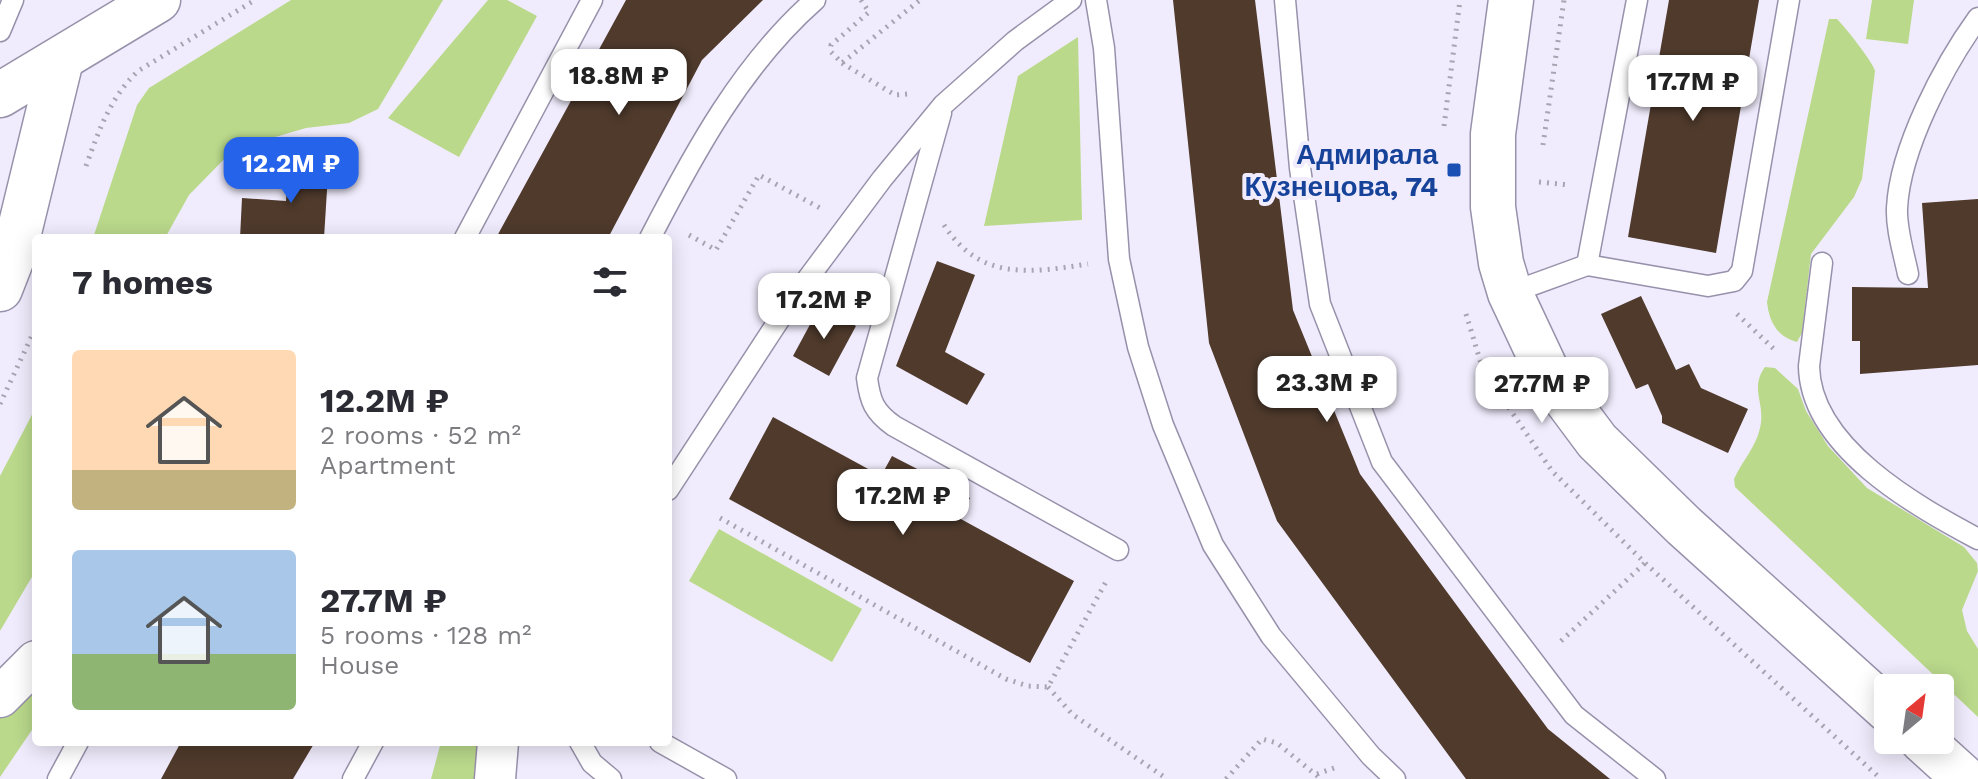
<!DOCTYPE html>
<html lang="en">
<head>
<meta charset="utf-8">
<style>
  body { margin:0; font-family:"Work Sans",sans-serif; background:#f2f2f3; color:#2b2b33; height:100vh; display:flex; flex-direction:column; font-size:30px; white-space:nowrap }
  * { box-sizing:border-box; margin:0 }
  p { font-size:26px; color:#7c7c81 }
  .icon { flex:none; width:44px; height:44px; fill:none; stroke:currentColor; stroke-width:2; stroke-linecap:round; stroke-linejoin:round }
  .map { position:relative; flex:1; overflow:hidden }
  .drawer { position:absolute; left:32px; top:234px; width:640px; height:512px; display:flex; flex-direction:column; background:#fff; border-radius:8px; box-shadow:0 4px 20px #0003 }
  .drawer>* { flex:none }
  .needle { width:52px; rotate:29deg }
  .fabs { position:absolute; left:1874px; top:674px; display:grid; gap:16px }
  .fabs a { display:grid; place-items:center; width:80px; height:80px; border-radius:8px; background:#fff; box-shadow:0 4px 20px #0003; font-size:40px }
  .price { position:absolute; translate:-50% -68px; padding:0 18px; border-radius:16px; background:#fff; color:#222; font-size:26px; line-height:52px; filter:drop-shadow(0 2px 4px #0008) }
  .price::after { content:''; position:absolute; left:50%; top:48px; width:24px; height:18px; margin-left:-12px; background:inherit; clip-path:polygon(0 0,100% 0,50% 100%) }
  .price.selected { background:#2563eb; color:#fff }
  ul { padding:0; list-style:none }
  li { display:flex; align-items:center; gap:24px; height:200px; padding:0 40px }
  li span { display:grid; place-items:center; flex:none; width:224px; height:160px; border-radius:8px; color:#555 }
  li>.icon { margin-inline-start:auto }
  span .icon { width:96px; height:96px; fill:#fffc; stroke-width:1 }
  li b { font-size:34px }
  h2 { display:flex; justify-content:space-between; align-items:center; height:96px; padding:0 40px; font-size:34px }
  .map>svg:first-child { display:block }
  .green { fill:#bad98b }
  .building { fill:#4f3a2c }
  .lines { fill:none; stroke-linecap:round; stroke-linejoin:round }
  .lane-casing { stroke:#9891ab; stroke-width:23 }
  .street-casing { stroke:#9891ab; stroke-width:43 }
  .secondary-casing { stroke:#9891ab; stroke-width:47 }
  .path { stroke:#a8a4b2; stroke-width:5; stroke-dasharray:2 6; stroke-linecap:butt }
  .lane { stroke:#fff; stroke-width:20 }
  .street { stroke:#fff; stroke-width:40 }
  .secondary { stroke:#fff; stroke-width:44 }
  .transit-dot { fill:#1a4fb4; stroke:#f0ecfd; stroke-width:3 }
  .labels { text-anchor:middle; stroke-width:8; stroke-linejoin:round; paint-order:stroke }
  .transit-label { font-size:28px; font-weight:bold; fill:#164399; stroke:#f0ecfd; text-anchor:end }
</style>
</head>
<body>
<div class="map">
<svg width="1978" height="779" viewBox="0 0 1978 779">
  <rect width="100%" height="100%" fill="#f0ecfd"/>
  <g class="green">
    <path d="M 291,0 L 443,0 L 378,109 L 349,123 L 306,128 L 234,149 L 189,195 L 165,238 L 93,238 L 137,105 L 149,88 Z"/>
    <path d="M 488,0 L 507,0 L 537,16 L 459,157 L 388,118 Z"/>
    <path d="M 1872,0 L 1914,0 L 1908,44 L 1866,39 Z"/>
    <path d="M 1829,19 L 1837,19 C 1845,27 1873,62 1875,71 L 1862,179 L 1854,197 L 1811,254 L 1802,333 L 1797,342 C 1777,337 1769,321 1767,302 Z"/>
    <path d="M 1078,37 L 1082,220 L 984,226 L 1018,76 Z"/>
    <path d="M 1765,367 L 1775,368 L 1798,389 L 1806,411 L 1828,446 L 1867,488 L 1964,547 L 1977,563 L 1978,571 L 1962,610 L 1967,631 L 1978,649 L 1978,717 L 1735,487 L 1734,479 C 1742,461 1756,447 1760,428 C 1766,403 1749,389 1765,367 Z"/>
    <path d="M 36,407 L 36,570 L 0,631 L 0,476 Z"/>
    <path d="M 719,529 L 862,609 L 832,662 L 689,581 Z"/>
    <path d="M 36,679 L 36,724 L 0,777 L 0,714 Z"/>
    <path d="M 441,742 L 482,742 L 478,779 L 431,779 Z"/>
  </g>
  <g class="building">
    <path d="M 626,0 L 763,0 L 702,60 L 608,238 L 496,238 Z"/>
    <path d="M 1173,0 L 1255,0 L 1293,310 L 1360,474 L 1548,729 L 1610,779 L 1466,779 L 1277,521 L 1209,343 Z"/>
    <path d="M 1669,0 L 1759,0 L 1716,253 L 1628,237 Z"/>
    <path d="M 289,155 L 329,158 L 324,238 L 240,238 L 242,198 L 286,201 Z"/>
    <path d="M 1978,199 L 1978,365 L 1860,374 L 1860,341 L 1852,341 L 1852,287 L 1928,288 L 1922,203 Z"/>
    <path d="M 937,261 L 975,275 L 945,352 L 985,374 L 967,405 L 896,366 Z"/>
    <path d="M 1641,296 L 1676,370 L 1689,364 L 1701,388 L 1748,409 L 1728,453 L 1662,423 L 1662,416 L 1648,384 L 1636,389 L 1601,314 Z"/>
    <path d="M 820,306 L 856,326 L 829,376 L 793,356 Z"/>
    <path d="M 773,417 L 881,476 L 892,456 L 929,475 L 970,498 L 959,518 L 1074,581 L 1030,663 L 729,499 Z"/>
    <path d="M 181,742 L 315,742 L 293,779 L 161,779 Z"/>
  </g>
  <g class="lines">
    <g class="lane-casing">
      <g id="lane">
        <path d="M 1096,0 L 1104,48 L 1119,259 L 1138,347 L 1163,425 L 1213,545 L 1271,636 L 1371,756 L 1395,779"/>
        <path d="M 1285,0 L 1300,168 L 1320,304 L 1382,462 L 1574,715 L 1655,779"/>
        <path d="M 0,31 L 13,0"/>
        <path d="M 941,113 L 867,378 C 870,401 874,412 894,426 L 1118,550"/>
        <path d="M 465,238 L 592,0"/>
        <path d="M 650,238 C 694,153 742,64 815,0"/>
        <path d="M 1822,263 L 1809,366 C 1810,447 1916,506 1978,539"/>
        <path d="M 1587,265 L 1708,286 L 1734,281 L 1742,271 L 1789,0"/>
        <path d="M 1908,274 C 1904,254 1896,229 1897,208 C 1900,148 1944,65 1978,18"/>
        <path d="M 1510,293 L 1587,265 L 1637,0"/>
        <path d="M 668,490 L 794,297 L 882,179 L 943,105 L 1015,41 L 1071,0"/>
        <path d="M 580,742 L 592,763 L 611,779"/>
        <path d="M 660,742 L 726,779"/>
        <path d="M 58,779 L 78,742"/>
        <path d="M 353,779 L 373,742"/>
      </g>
    </g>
    <g class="street-casing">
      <g id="street">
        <path d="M 0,697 L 36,661"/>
        <path d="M 495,779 L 498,742"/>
      </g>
    </g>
    <g class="secondary-casing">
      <g id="secondary">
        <path d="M 1511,0 L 1493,134 L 1493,207 L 1501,263 L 1510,293 L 1550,378 L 1597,441 L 1684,526 L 1888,710"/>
        <path d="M 0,95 L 158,0"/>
        <path d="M 0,289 L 14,253 L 61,60"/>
        <path d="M 1922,740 L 1965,779"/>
      </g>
    </g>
    <g class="path">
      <path d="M 861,0 L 869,12 L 831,45 L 831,52 L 842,63 L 920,0"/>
      <path d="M 842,63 L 895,95 L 908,94"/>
      <path d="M 1444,126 L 1460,0"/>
      <path d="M 1543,145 L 1564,0"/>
      <path d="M 86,166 C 99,130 110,98 138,71 L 255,0"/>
      <path d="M 1539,182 L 1569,185"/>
      <path d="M 944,225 C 980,281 1030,273 1088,264"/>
      <path d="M 689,235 L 716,250 L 759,175 L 820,208"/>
      <path d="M 1466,314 L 1483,370 L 1552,471 L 1645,563 L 1881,779"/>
      <path d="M 1737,314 L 1776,351"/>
      <path d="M 0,404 L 36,327"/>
      <path d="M 720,518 L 1006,679 L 1028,686 L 1048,687 L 1107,580"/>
      <path d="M 1561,641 L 1645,563"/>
      <path d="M 1048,687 L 1072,714 L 1167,779"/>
      <path d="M 1317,774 L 1337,767"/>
      <path d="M 1226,779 L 1262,739 L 1277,743 L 1321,779"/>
    </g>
    <use href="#lane" class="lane"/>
    <use href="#street" class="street"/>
    <use href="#secondary" class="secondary"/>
  </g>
  <rect class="transit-dot" x="1446" y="162" width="16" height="16" rx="4"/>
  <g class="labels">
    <g class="transit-label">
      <text x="1438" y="164">Адмирала<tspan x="1438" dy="32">Кузнецова, 74</tspan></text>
    </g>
  </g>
</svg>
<div class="fabs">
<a><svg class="needle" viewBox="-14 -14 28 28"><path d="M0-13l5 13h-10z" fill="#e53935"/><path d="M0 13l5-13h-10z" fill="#7c7c81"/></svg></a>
</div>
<b class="price" style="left:619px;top:117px">18.8M ₽</b>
<b class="price" style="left:1693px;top:123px">17.7M ₽</b>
<b class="price selected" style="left:291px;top:205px">12.2M ₽</b>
<b class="price" style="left:824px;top:341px">17.2M ₽</b>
<b class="price" style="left:1327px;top:424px">23.3M ₽</b>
<b class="price" style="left:1542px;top:425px">27.7M ₽</b>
<b class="price" style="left:903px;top:537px">17.2M ₽</b>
<section class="drawer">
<h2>7 homes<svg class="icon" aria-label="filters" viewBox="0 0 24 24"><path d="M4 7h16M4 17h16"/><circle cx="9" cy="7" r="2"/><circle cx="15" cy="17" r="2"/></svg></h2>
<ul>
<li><span style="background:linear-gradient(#ffd9b3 75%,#c2b280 0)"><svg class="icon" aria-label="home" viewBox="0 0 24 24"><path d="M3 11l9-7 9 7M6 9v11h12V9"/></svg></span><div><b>12.2M ₽</b><p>2 rooms · 52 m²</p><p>Apartment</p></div></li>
<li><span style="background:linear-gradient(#a9c7e8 65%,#8fb573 0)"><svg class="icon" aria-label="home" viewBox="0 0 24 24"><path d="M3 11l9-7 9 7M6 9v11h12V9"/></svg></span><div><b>27.7M ₽</b><p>5 rooms · 128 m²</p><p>House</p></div></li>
</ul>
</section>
</div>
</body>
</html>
